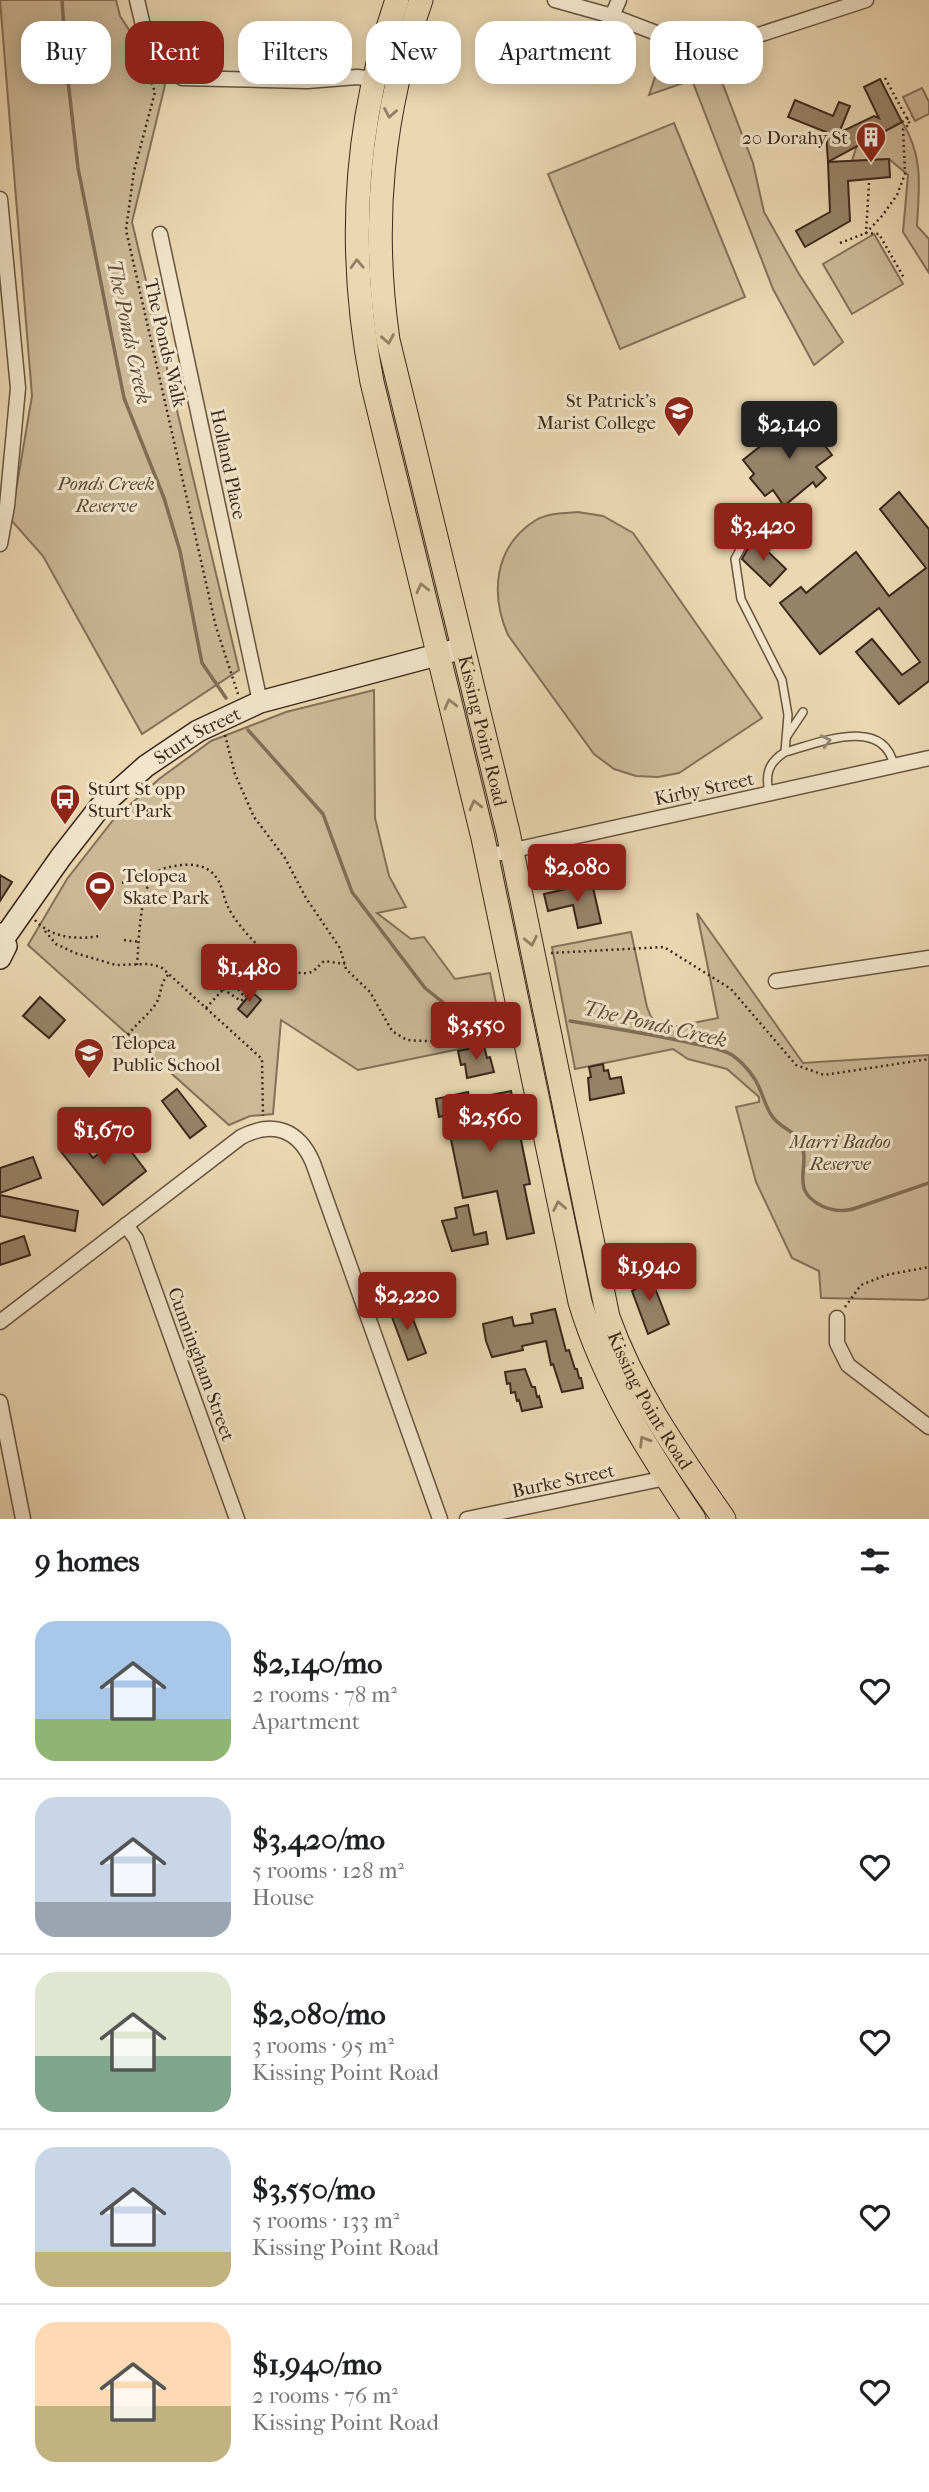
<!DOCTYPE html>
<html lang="en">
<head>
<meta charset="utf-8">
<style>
  body { margin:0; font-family:"IM FELL French Canon",serif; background:#f2f2f2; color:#202124; height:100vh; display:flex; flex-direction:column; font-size:26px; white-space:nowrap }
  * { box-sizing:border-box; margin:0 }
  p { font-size:23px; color:#757577 }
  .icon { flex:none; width:38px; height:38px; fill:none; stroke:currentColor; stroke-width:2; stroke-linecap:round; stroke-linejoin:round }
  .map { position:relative; height:1519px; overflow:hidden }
  .side { display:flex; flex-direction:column; background:#fff; flex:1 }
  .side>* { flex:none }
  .banner { position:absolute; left:21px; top:21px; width:887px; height:63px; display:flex; gap:14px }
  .price { position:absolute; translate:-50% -60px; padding:0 16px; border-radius:7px; background:#8f2418; color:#fff; font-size:23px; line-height:46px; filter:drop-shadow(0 2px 4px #0008) }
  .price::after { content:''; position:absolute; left:50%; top:42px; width:21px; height:16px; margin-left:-10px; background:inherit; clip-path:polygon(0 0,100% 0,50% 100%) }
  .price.on { background:#222; color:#fff }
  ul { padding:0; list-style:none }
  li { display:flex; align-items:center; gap:21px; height:175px; padding:0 35px }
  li+li { border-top:2px solid #e0e0e0 }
  li span { display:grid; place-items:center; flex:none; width:196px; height:140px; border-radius:21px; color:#555 }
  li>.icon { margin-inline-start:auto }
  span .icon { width:84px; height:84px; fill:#fffc; stroke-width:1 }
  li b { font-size:30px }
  h2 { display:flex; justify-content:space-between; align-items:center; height:84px; padding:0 35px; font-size:30px }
  .pill { padding:0 24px; border-radius:21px; background:#fff; box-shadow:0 4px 18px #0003; font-size:24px; line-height:63px }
  .pill.on { background:#8f2418; color:#fff }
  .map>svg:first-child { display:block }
  .green { fill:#cdb998; stroke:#84705a; stroke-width:2 }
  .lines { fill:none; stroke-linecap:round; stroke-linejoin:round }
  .stream { stroke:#826d57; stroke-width:3.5 }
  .building { fill:#978369; stroke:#3c271c; stroke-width:2 }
  .lane-casing { stroke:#685341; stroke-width:10 }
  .street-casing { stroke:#685341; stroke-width:17 }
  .secondary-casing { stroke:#3c271c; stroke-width:24 }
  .primary-casing { stroke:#3c271c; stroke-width:25 }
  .path { stroke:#3c271c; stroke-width:2.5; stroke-dasharray:2 3.5; stroke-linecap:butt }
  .lane { stroke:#f2e5cc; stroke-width:7 }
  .street { stroke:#f2e5cc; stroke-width:14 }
  .secondary { stroke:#f2e5cc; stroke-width:21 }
  .primary { stroke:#ebd7b1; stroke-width:23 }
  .oneway { stroke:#947f66 }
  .oneway2 { stroke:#978674 }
  .labels { text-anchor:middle; stroke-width:6; stroke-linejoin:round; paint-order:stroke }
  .poi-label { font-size:19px; fill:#3c271c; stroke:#f2e5cc; text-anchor:start }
  .street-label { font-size:19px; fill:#3c271c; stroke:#f2e5cc }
  .park-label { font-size:19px; font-style:italic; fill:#594435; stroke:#f2e5cc }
  .water-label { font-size:21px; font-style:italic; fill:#5f4a39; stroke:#f2e5cc }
</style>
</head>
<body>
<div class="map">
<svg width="929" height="1519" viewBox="0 0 929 1519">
  <rect width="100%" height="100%" fill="#ebd7b1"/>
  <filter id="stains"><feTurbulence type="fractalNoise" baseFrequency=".00286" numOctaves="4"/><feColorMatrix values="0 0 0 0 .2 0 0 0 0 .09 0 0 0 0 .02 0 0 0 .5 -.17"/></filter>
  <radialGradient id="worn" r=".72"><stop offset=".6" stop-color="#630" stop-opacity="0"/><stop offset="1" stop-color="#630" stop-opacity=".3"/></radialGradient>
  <g class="green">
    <path d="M 0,0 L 116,0 L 120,16 L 165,85 L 132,222 L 239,670 L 142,734 L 43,556 L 11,520 L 32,396 Z"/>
    <path d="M 663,54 L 693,63 L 720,77 L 753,163 L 764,212 L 799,274 L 843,342 L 814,365 L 773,289 L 692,80 L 649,95 Z"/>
    <path d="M 922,88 L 929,102 L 929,114 L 915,121 L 903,97 Z"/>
    <path d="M 902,122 C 924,156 919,188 917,226 L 929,239 L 929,273 L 903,232 L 908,175 L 889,159 L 852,161 L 857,145 Z"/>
    <path d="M 674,123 L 745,297 L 620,349 L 548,174 Z"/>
    <path d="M 874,234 L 903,284 L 852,314 L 823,264 Z"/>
    <path d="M 578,512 L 603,516 L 633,533 L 762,718 L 679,773 L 658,777 L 636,776 L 614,769 L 594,754 L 508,635 C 490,594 494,546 536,520 C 548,513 565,513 578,512 Z"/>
    <path d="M 374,690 L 375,818 L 389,876 L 406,907 L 377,913 L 411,939 L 424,937 L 455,979 L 490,973 L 504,1042 L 474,1046 L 358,1070 L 281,1020 L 273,1114 L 250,1116 L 229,1125 L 28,945 L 67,879 L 114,819 L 159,779 L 211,741 L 286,712 Z"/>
    <path d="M 697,913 L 803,1063 L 929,1055 L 929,1298 L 924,1300 L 821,1298 L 819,1271 L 792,1258 L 756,1182 L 736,1107 L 759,1102 L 759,1097 L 727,1069 L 688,1059 L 673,1049 L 575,1069 L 552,947 L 631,932 L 647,1007 L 651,1017 L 663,1029 L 718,1018 Z"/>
  </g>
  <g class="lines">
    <g class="stream">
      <path d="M 62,0 L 67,72 L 78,168 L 124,398 L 164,498 L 180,551 L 202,663 L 226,698"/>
      <path d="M 248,730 L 323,814 L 352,892 L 425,988 L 445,1004 L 482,1020 L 501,1024"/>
      <path d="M 570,1021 C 610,1028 651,1034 691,1043 C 705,1046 720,1048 732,1055 C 741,1061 748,1069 754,1078 C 762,1089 764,1105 772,1116 C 779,1127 793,1130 800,1141 C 813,1165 787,1189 822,1206 C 833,1211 842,1212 853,1209 L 929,1183"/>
    </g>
  </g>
  <g class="building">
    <path d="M 880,79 L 902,122 L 828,162 L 826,132 L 788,117 L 795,100 L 833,116 L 839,102 L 850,106 L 839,133 L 874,116 L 879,118 L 864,87 Z"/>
    <path d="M 889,159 L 890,177 L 848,181 L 850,221 L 805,247 L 796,231 L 830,212 L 828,162 Z"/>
    <path d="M 798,411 L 832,455 L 816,467 L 826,478 L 816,487 L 813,482 L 784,506 L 773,490 L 765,496 L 750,478 L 754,474 L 743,460 L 787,425 L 784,421 Z"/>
    <path d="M 899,492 L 929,529 L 929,681 L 899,704 L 856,652 L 872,639 L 902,675 L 920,662 L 879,608 L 820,654 L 780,603 L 801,587 L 806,593 L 856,552 L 889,596 L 926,568 L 880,509 Z"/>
    <path d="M 757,541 L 786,569 L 770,586 L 742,559 L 747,550 Z"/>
    <path d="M 0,875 L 12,882 L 0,901 Z"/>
    <path d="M 592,883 L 601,923 L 578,928 L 573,905 L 548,911 L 544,894 Z"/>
    <path d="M 252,992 L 261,1000 L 247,1017 L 238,1009 Z"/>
    <path d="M 40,997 L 65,1020 L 49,1038 L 23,1016 Z"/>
    <path d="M 484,1046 L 487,1058 L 490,1057 L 494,1072 L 467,1078 L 465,1064 L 461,1065 L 458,1051 Z"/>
    <path d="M 603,1064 L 604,1071 L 608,1070 L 610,1079 L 621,1077 L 624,1093 L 590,1100 L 588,1078 L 591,1077 L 589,1067 Z"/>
    <path d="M 177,1089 L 206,1126 L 190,1138 L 162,1101 Z"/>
    <path d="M 511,1091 L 530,1184 L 524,1185 L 534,1233 L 507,1239 L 497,1191 L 463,1198 L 446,1115 L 439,1117 L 436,1099 L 468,1092 L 470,1099 Z"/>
    <path d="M 76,1136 L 93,1158 L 120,1137 L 146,1171 L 103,1205 L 59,1149 Z"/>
    <path d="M 33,1157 L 41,1178 L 0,1193 L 0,1168 Z"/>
    <path d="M 0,1195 L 78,1211 L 75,1231 L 0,1216 Z"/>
    <path d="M 468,1205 L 474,1235 L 486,1232 L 488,1244 L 452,1251 L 442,1221 L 457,1218 L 455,1208 Z"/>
    <path d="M 24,1236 L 30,1255 L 0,1265 L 0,1244 Z"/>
    <path d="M 651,1271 L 656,1281 L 653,1283 L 669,1324 L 648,1334 L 632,1291 L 637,1288 L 633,1279 Z"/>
    <path d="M 405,1303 L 409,1315 L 411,1314 L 426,1353 L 408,1360 L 389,1309 Z"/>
    <path d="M 555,1309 L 566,1351 L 569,1350 L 575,1369 L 577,1369 L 579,1378 L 581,1378 L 583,1388 L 562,1392 L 553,1364 L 551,1365 L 546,1341 L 522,1346 L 523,1350 L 492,1357 L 486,1341 L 483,1324 L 512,1317 L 514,1326 L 533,1323 L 531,1314 Z"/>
    <path d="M 525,1369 L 532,1387 L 535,1387 L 537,1397 L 539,1396 L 542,1407 L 522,1411 L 519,1400 L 517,1401 L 515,1392 L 511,1393 L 510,1383 L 507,1384 L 505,1372 Z"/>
  </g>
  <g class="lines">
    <g class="lane-casing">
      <g id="lane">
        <path d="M 787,736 L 803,712"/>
        <path d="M 785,752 L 788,715 L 782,680 L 741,599 L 735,559 L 744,542 L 765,528 L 792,520"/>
        <path d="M 769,793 C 765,774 768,763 785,752 C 819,743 884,715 894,766"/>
      </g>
    </g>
    <g class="street-casing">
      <g id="street">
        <path d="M 137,0 L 148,47 L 182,78 L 307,81 L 357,77 L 373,79"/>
        <path d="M 555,0 L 612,16 L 706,52 L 866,0"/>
        <path d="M 612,16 L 619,0"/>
        <path d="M 0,199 L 18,388 L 7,506 L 0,544"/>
        <path d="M 160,234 L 260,702"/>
        <path d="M 487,856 L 929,758"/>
        <path d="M 776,981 L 929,958"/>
        <path d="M 126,1225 L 136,1239 L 237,1519"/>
        <path d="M 837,1318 L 837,1343 L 848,1365 L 929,1427"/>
        <path d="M 0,1322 L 241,1137 C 274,1120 299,1130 313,1163 L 440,1519"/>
        <path d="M 0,1402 L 23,1519"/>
        <path d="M 467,1519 L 666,1478"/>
      </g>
    </g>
    <g class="secondary-casing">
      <g id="secondary">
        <path d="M 0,934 L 6,946 L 0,958"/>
        <path id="s1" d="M 4,938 L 61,857 L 100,807 L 146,766 L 198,731 L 260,702 L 463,648"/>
      </g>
    </g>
    <g class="primary-casing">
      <g id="primary">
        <path d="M 397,0 C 353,125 347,253 372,382 L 483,838 L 580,1302 C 604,1382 648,1451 694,1519"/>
        <path id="s2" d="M 421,0 C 382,112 371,222 388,340 L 508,832 L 608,1317 C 635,1393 679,1454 724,1519"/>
      </g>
    </g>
    <g class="path">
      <path d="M 144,62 L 155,92 L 134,171 L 126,230 L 216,627 L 238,694"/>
      <path d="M 902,122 L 912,116"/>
      <path d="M 869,183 L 866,233 L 879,234 L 904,278"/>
      <path d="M 840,243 L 866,233 L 882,216 L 897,195 L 905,174 L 903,129 L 910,124 L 885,78"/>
      <path d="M 225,735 L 235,774 L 254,817 L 285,858 L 306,898 L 340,948 L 346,969 L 370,992 L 392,1031 L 407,1040 L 443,1042 L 498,1038 L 506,1040 L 508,1044"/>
      <path d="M 122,883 L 156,871"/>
      <path d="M 35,920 C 51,938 77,940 100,936"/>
      <path d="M 45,931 L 56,944 L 75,953 L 116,965 L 149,964 L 161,967 L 206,1008 L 261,948"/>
      <path d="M 124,940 L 140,942"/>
      <path d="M 551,953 L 664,947 L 731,989 L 796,1065 L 824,1075 L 929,1059"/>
      <path d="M 137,965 C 139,943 139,887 157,872 C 164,867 174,866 183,865 C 195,864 208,866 216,877 C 223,886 223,897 228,907 C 238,928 282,977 307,973 C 315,972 318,966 324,961 L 345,964"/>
      <path d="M 231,981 L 245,997"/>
      <path d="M 223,989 L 241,1001 L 278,965"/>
      <path d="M 206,1008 L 262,1059 L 263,1116"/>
      <path d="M 128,1035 C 136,1024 147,1016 155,1005 C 163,994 158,984 170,973"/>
      <path d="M 845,1307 L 861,1285 L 886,1275 L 929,1267"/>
    </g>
    <use href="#lane" class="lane"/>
    <use href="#street" class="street"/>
    <use href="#secondary" class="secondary"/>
    <use href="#primary" class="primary"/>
  </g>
  <defs><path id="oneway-chevron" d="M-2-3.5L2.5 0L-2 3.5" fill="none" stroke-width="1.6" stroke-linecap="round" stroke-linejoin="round" transform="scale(1.75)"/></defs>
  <g class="oneway">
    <use href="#oneway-chevron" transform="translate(390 113) rotate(100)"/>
    <use href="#oneway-chevron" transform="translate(357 264) rotate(-92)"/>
    <use href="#oneway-chevron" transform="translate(388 339) rotate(80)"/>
    <use href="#oneway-chevron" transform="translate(422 588) rotate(-103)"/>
    <use href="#oneway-chevron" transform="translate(450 704) rotate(-104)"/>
    <use href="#oneway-chevron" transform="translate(475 805) rotate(-104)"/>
    <use href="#oneway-chevron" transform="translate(531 941) rotate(78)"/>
    <use href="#oneway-chevron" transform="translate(559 1206) rotate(-101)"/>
    <use href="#oneway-chevron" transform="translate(644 1441) rotate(-121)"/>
  </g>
  <use class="oneway2" href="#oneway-chevron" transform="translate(826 741) rotate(-14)"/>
  <defs>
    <g id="building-pin" transform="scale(1.575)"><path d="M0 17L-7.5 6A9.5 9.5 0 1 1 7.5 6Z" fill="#8f2418" stroke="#f2e5cc"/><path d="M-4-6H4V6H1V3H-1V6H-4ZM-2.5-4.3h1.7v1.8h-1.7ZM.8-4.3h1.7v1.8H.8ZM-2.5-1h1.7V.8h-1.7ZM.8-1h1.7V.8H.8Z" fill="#fff"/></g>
    <g id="school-pin" transform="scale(1.575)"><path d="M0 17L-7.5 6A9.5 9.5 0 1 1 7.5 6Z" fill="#8f2418" stroke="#f2e5cc"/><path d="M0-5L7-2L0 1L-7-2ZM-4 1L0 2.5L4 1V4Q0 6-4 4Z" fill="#fff"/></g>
    <g id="bus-pin" transform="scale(1.575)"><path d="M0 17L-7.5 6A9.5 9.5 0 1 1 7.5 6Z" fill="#8f2418" stroke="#f2e5cc"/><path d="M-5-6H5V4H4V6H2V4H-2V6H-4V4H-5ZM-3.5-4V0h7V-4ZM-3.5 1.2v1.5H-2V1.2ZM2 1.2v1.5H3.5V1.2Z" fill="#fff"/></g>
    <g id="stadium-pin" transform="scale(1.575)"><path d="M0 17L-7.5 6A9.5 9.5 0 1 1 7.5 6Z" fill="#8f2418" stroke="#f2e5cc"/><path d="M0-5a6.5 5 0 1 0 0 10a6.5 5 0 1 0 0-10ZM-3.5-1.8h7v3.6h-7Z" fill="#fff"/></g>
  </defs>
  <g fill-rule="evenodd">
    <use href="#building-pin" x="871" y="137"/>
    <use href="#school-pin" x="679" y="411"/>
    <use href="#bus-pin" x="65" y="799"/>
    <use href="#stadium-pin" x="100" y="886"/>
    <use href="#school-pin" x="89" y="1053"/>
  </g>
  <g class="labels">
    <g class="poi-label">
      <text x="848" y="144" text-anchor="end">20 Dorahy St</text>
      <text x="656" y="407" text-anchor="end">St Patrick's<tspan x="656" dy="22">Marist College</tspan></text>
      <text x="88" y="795">Sturt St opp<tspan x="88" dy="22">Sturt Park</tspan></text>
      <text x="123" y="882">Telopea<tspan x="123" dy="22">Skate Park</tspan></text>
      <text x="112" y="1049">Telopea<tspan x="112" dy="22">Public School</tspan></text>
    </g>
    <g class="street-label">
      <text transform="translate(166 343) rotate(77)" y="7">The Ponds Walk</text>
      <text transform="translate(229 464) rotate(78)" y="7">Holland Place</text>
      <text dy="7" stroke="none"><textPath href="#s2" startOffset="747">Kissing Point Road</textPath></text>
      <text dy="7" stroke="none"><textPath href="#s1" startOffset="284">Sturt Street</textPath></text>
      <text transform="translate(704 788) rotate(-12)" y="7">Kirby Street</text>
      <text transform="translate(202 1364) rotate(70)" y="7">Cunningham Street</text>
      <text dy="7" stroke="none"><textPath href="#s2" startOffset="1440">Kissing Point Road</textPath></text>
      <text transform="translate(563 1480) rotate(-12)" y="7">Burke Street</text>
    </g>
    <g class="park-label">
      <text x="106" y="490">Ponds Creek<tspan x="106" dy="22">Reserve</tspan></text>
      <text x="840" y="1148">Marri Badoo<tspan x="840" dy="22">Reserve</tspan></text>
    </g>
    <g class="water-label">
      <text transform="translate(129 332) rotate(78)" y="7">The Ponds Creek</text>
      <text transform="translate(655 1024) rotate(13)" y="7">The Ponds Creek</text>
    </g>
  </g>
  <rect width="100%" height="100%" filter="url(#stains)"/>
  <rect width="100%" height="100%" fill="url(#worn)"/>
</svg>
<b class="price on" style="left:789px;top:461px">$2,140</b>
<b class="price" style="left:763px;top:563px">$3,420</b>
<b class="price" style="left:577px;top:904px">$2,080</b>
<b class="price" style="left:249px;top:1004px">$1,480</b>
<b class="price" style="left:476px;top:1062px">$3,550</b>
<b class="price" style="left:490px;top:1154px">$2,560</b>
<b class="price" style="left:104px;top:1167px">$1,670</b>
<b class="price" style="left:649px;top:1303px">$1,940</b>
<b class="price" style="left:407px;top:1332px">$2,220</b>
<div class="banner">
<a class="pill">Buy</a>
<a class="pill on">Rent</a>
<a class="pill">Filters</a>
<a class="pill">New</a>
<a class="pill">Apartment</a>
<a class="pill">House</a>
</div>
</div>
<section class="side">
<h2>9 homes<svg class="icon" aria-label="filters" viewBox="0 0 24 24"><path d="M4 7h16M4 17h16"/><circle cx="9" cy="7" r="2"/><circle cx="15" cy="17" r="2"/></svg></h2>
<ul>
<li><span style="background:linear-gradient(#a9c7e8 70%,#8fb573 0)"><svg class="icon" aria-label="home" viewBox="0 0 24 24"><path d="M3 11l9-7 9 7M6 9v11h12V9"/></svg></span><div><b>$2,140/mo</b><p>2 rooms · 78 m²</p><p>Apartment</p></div><svg class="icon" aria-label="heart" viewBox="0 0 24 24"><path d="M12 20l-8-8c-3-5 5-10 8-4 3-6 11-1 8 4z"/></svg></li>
<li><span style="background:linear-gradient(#c9d6e8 75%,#9aa5b1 0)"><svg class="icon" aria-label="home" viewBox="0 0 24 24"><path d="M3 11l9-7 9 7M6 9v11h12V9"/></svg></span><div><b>$3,420/mo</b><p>5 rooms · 128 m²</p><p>House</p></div><svg class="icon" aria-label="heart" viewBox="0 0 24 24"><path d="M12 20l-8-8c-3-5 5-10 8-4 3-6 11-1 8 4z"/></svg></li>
<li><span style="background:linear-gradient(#dfe7d0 60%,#7fa58c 0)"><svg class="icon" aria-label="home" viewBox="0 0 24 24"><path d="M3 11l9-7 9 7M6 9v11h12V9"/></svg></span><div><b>$2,080/mo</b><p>3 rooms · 95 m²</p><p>Kissing Point Road</p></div><svg class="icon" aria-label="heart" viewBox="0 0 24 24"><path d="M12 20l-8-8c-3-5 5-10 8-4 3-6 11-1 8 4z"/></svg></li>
<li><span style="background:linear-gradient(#c9d6e8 75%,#c2b280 0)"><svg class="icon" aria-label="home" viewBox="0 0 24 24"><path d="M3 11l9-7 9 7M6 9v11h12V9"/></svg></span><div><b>$3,550/mo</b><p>5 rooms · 133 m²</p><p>Kissing Point Road</p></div><svg class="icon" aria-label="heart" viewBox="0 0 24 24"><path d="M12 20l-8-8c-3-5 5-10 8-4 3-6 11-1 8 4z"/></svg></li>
<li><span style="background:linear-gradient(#ffd9b3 60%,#c2b280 0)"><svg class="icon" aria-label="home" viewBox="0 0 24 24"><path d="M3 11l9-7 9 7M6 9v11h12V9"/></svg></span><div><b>$1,940/mo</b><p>2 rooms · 76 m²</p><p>Kissing Point Road</p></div><svg class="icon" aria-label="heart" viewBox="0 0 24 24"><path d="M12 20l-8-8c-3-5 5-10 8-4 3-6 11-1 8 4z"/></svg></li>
</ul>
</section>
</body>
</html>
